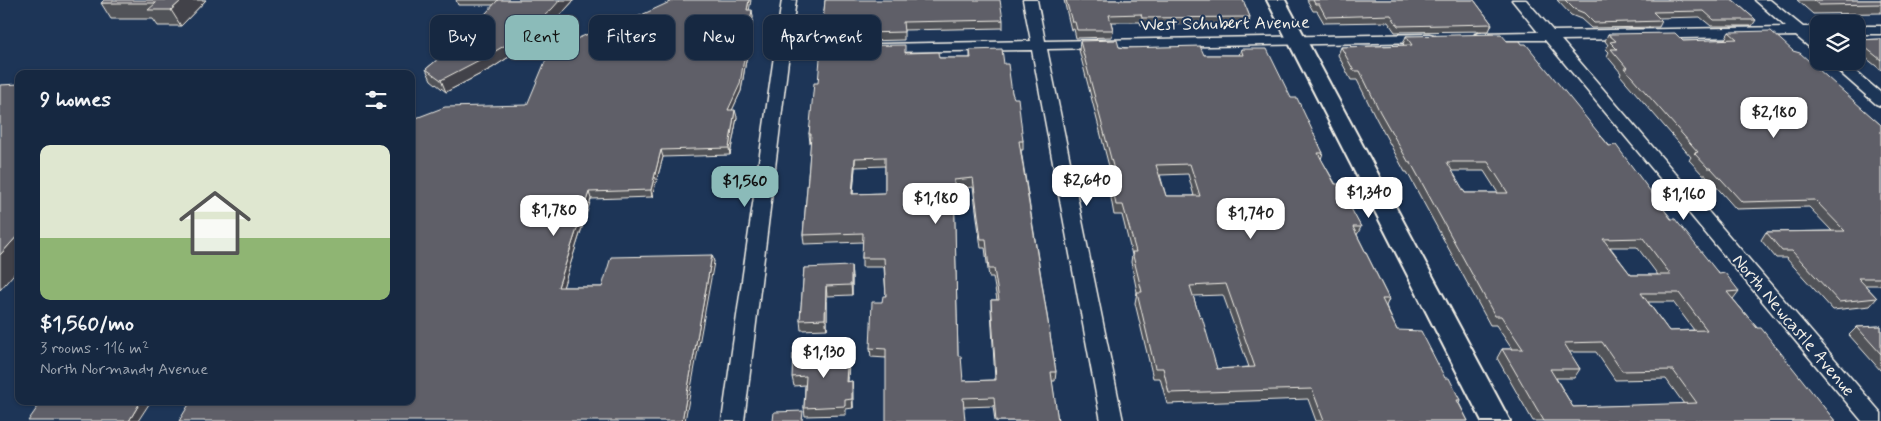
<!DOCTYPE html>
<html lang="en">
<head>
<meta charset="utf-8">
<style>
  body { margin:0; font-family:Mynerve,sans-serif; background:#23344c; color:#f1f3f6; height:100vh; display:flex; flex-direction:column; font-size:19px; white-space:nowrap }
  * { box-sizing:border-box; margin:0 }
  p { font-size:16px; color:#9ea6b1 }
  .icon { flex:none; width:28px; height:28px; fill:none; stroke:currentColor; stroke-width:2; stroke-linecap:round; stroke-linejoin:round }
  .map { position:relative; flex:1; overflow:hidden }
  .drawer { position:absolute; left:15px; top:70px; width:400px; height:335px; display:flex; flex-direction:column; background:#162841; border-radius:10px; box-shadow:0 1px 4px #0004,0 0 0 1px #35445a }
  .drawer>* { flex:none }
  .top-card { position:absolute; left:430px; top:15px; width:475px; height:45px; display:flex; gap:10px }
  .fabs { position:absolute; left:1810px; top:15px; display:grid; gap:10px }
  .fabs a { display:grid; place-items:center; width:55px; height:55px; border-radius:10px; background:#162841; box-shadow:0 1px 4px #0004,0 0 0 1px #35445a; font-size:25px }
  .price { position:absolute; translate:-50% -42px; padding:0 11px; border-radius:10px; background:#fff; color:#222; font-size:16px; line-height:32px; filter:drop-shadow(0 1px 2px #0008) }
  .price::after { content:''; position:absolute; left:50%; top:30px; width:15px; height:11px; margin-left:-8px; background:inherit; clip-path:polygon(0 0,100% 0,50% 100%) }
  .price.selected { background:#8bbbb9; color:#111 }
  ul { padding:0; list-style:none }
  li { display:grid; align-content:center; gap:10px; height:265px; padding:0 25px }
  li+li { border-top:1px solid #35445a }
  li span { display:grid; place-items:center; height:155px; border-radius:10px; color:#555 }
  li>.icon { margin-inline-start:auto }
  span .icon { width:90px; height:90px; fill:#fffc; stroke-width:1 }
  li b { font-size:21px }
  h2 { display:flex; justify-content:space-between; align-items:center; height:60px; padding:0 25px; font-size:21px }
  .pill { padding:0 18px; border-radius:10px; background:#162841; box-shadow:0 1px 4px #0004,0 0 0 1px #35445a; font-size:18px; line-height:45px }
  .pill.selected { background:#8bbbb9; color:#111 }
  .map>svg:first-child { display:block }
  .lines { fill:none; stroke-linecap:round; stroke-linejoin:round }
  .minor-casing { stroke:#f4f1e8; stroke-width:3 }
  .tertiary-casing { stroke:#f4f1e8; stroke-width:4 }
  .minor { fill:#1d3557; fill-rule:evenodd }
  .tertiary { fill:#1d3557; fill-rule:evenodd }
  .wall { fill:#515259; stroke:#f4f1e8; fill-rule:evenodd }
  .shaded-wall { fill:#424249; stroke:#f4f1e8 }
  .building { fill:#5e5f68; stroke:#f4f1e8; fill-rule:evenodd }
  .labels { text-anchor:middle; stroke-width:4; stroke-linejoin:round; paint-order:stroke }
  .street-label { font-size:18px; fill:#f4f1e8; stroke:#1d3557 }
</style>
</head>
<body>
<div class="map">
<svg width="1881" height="421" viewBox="0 0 1881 421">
  <rect width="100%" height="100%" fill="#1d3557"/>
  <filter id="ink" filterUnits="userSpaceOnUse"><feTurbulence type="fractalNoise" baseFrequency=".02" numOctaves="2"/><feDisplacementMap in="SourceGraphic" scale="10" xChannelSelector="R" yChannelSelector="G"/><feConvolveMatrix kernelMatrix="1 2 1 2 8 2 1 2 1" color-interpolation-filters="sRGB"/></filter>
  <g filter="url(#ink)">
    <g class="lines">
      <g class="minor-casing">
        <g id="minor">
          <path d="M 782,0 L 796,0 L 790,44 L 844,44 L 849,45 L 851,48 L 849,51 L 844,52 L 789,53 L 744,421 L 722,421 Z"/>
          <path d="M 1023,0 L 1037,0 L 1045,41 L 1429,34 L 1434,35 L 1436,38 L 1434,41 L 1429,42 L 1047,49 L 1123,421 L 1101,421 L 1032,50 L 880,52 L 875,51 L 873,48 L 875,45 L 880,44 L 1031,41 Z"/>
          <path d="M 1512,0 L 1526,0 L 1553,31 L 1786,27 L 1755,0 L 1770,0 L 1803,27 L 1819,27 L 1819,35 L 1813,35 L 1819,40 L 1819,52 L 1814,51 L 1796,36 L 1561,40 L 1881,413 L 1881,421 L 1862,421 L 1545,40 L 1475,40 L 1473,37 L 1475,34 L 1480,33 L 1538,32 Z"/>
          <rect x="1856" y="26" width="25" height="8"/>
          <path d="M 1827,61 L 1843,61 L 1881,93 L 1881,106 L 1876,104 Z"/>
        </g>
      </g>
      <g class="tertiary-casing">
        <path id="tertiary" d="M 1267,0 L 1285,0 L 1510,421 L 1482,421 Z"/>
      </g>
      <use href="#minor" class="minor"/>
      <use href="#tertiary" class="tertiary"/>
    </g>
    <g class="wall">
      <path d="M 206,0 L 181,26 L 158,26 L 153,19 L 111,19 L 101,3 Z"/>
      <path d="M 456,0 L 574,0 L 556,20 L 524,47 L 492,68 L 446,92 L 431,80 L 426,69 L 460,41 L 494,5 L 458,5 Z"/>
      <path d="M 825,0 L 1003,20 L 1003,28 L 904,30 L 904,40 L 823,42 L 822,34 Z"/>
      <path d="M 1064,0 L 1243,0 L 1250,17 L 1249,24 L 1141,25 L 1140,22 L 1111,22 L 1113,30 L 1112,37 L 1076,38 L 1074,29 L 1071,30 Z"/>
      <path d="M 1307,0 L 1474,0 L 1492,24 L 1489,31 L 1395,32 L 1388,22 L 1324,23 L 1317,11 L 1313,11 Z"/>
      <path d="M 1557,0 L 1733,0 L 1756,20 L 1752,26 L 1711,26 L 1700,17 L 1659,18 L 1662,21 L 1659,27 L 1591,28 L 1581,19 L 1571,15 Z"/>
      <path d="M 1797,0 L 1881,0 L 1881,13 L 1813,14 Z"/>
      <path d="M 749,10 L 753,17 L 741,91 L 732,110 L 737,117 L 730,155 L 663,157 L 652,197 L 591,199 L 563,287 L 602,287 L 712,255 L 714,262 L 179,421 L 527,105 L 601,34 Z"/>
      <path d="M 1729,32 L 1793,51 L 1881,125 L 1881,285 L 1865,285 L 1877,298 L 1870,306 L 1833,310 L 1786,258 L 1776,258 L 1761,240 L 1766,232 L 1832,231 L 1809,207 L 1736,209 L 1706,175 L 1703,175 L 1689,160 L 1691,157 L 1620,75 L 1621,73 L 1607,56 L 1609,52 L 1606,49 L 1608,45 L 1605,41 L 1608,34 L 1683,41 L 1726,40 L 1725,39 Z"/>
      <path d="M 1406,36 L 1507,41 L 1601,136 L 1719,274 L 1739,291 L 1733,299 L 1835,421 L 1533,421 L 1497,358 L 1502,349 L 1512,349 L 1496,325 L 1490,325 L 1407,172 L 1405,172 L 1377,120 L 1357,80 L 1351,80 L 1338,55 L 1341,47 L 1404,45 L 1403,44 ZM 1452,171 L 1484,171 L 1498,193 L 1465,193 ZM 1610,247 L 1637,247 L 1658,275 L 1631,275 ZM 1648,302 L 1673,302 L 1694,330 L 1669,331 ZM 1569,352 L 1596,352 L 1615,380 L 1666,379 L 1684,404 L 1573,407 L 1556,378 L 1574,378 L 1580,369 Z"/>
      <path d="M 1881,39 L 1881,70 L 1856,50 L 1856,40 Z"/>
      <path d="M 1080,41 L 1119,47 L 1204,55 L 1239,55 L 1241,49 L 1291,98 L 1323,153 L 1321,159 L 1361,227 L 1357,235 L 1389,299 L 1386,306 L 1397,330 L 1445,378 L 1460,400 L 1459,403 L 1468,421 L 1316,421 L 1308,399 L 1167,404 L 1160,378 L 1153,378 L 1135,303 L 1137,292 L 1131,262 L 1132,255 L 1122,215 L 1114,215 L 1111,198 L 1112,190 L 1110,180 L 1111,174 L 1079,50 ZM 1188,174 L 1194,196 L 1166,196 L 1160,175 ZM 1223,295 L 1249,367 L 1217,369 L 1193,296 Z"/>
      <path d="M 970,50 L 1004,64 L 1012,93 L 1023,141 L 1023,150 L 1021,150 L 1056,372 L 1055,381 L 1052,381 L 1058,421 L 995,421 L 993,406 L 964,407 L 886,358 L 871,357 L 870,348 L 882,302 L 886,296 L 884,267 L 862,267 L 862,258 L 863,242 L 804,244 L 803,235 L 809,165 L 811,142 L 810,143 L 809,134 L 818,83 L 905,53 L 939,58 L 970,58 ZM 885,166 L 885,193 L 853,194 L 855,167 ZM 973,187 L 981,248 L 985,248 L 989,277 L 993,277 L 997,300 L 991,300 L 991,309 L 995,380 L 963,381 L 958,356 L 954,189 Z"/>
      <path d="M 804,268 L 852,276 L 852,295 L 827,296 L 827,329 L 801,330 L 800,320 Z"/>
      <path d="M 1881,326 L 1881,371 L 1849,335 L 1857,327 Z"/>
      <path d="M 848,352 L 849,361 L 848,382 L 852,381 L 853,408 L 846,409 L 846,415 L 805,416 L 804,408 L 805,385 L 794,386 L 792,377 Z"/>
    </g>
    <g class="shaded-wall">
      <path d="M 182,0 L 206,0 L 181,26 L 171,10 Z"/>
      <path d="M 560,0 L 574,0 L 556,20 L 524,47 L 492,68 L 446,92 L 441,80 Z"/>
      <path d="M 749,0 L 751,0 L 748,17 L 747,10 Z"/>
      <path d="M 752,10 L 753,17 L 741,91 L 729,117 L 728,110 Z"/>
      <path d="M 735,110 L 737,117 L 730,155 L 729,148 Z"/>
      <path d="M 661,150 L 663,157 L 652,197 L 651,190 Z"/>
      <path d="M 855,158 L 855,167 L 852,203 L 852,194 Z"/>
      <path d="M 589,192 L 591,199 L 561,294 L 558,287 Z"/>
      <path d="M 19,234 L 19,268 L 0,290 L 0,255 Z"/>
      <path d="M 712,255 L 714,262 L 685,421 L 682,421 Z"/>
      <path d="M 851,266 L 852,276 L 852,295 L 851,285 Z"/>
      <path d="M 826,286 L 827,296 L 827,329 L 825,319 Z"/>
      <path d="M 848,352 L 849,361 L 847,390 L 846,382 Z"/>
      <path d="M 852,381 L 853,390 L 853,408 L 852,399 Z"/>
      <path d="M 141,401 L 151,401 L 138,421 L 129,421 Z"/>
    </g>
    <g class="building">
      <path d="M 104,0 L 182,0 L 171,10 L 148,10 L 156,3 L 101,3 Z"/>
      <path d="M 498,0 L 560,0 L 552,9 L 521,36 L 487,56 L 441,80 L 426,69 L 460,41 Z"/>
      <path d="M 674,0 L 749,0 L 747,10 L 752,10 L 743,65 L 740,84 L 728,110 L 735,110 L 729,148 L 661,150 L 651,190 L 589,192 L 558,287 L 602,287 L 611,257 L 712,255 L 682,421 L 179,421 L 191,401 L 411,401 L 411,120 L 445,107 L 527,105 L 550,50 L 600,29 L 598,35 Z"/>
      <path d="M 825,0 L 1000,0 L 1003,20 L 903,22 L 904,32 L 822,34 Z"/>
      <path d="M 1066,0 L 1243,0 L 1250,17 L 1142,18 L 1141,14 L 1109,15 L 1113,30 L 1077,30 L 1075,22 L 1072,22 Z"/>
      <path d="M 1313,0 L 1474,0 L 1492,24 L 1398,26 L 1391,15 L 1326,17 L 1319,4 L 1315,4 Z"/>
      <path d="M 1565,0 L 1733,0 L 1756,20 L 1714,20 L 1704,11 L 1653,12 L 1662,21 L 1594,23 L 1584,13 L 1574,9 Z"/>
      <path d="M 1813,0 L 1881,0 L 1881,4 L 1819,5 Z"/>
      <path d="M 1771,31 L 1793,51 L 1800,53 L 1881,125 L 1881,278 L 1858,278 L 1877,298 L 1839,302 L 1792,251 L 1782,251 L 1766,232 L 1845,231 L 1815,200 L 1742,202 L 1711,168 L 1708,168 L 1694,153 L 1698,152 L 1624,68 L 1627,68 L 1611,49 L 1617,49 L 1610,42 L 1616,41 L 1608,34 L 1675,33 L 1683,41 L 1737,39 L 1729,32 Z"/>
      <path d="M 1501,34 L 1507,41 L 1520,41 L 1522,44 L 1526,44 L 1601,136 L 1609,146 L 1616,145 L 1671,219 L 1675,219 L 1719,274 L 1725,273 L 1739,291 L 1727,292 L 1757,328 L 1761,328 L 1835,421 L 1544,421 L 1502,349 L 1523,349 L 1501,316 L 1495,316 L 1411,163 L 1409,163 L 1380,112 L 1360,71 L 1354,71 L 1341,47 L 1412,45 L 1406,36 ZM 1447,162 L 1488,162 L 1508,193 L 1465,193 ZM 1643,238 L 1671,275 L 1631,275 L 1603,239 ZM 1641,293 L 1679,293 L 1707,330 L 1669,331 ZM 1602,342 L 1622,371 L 1673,370 L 1697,403 L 1573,407 L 1550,369 L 1580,369 L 1564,343 Z"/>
      <path d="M 1881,39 L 1881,60 L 1856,40 Z"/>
      <path d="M 1117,40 L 1119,47 L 1124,48 L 1200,46 L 1204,55 L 1243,55 L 1241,49 L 1267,49 L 1291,98 L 1297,98 L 1323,153 L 1318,153 L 1335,184 L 1338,184 L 1361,227 L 1353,227 L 1389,299 L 1382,299 L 1397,330 L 1421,331 L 1445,378 L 1449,378 L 1460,400 L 1457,400 L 1468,421 L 1324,421 L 1312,389 L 1169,393 L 1163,368 L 1155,368 L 1137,292 L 1142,292 L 1132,252 L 1136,252 L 1123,205 L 1116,205 L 1113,188 L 1116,188 L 1112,170 L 1114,170 L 1080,41 ZM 1190,164 L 1200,196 L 1166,196 L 1156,165 ZM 1226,284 L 1255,367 L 1217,369 L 1202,317 L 1200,318 L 1190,286 Z"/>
      <path d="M 905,45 L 905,53 L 938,52 L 939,58 L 971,58 L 970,50 L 1002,49 L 1004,64 L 1008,64 L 1012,93 L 1014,98 L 1018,98 L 1023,141 L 1019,141 L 1056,372 L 1051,372 L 1058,421 L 996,421 L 994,397 L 963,398 L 965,421 L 886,421 L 886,349 L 870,348 L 872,302 L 882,302 L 883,296 L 886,296 L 884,258 L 862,258 L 863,233 L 803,235 L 809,165 L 811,134 L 809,134 L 814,83 L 818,83 L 821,46 ZM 885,157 L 885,193 L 852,194 L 855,158 ZM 973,178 L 981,239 L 986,239 L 989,269 L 994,269 L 999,300 L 991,300 L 996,380 L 963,381 L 961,356 L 958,356 L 954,180 Z"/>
      <path d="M 19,84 L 19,234 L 0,255 L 0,85 Z"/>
      <path d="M 851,266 L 851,285 L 826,286 L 825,319 L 800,320 L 804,268 Z"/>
      <path d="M 1881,326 L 1881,354 L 1857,327 Z"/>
      <path d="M 848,352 L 846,382 L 852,381 L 852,399 L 845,400 L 845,406 L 804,408 L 806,376 L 792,377 L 793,354 Z"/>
      <path d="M 42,401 L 141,401 L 129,421 L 28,421 Z"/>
      <path d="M 803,411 L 802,421 L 773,421 L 774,412 Z"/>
    </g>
  </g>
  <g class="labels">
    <g class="street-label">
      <text transform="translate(1225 23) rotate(-1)" y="6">West Schubert Avenue</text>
      <text transform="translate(1794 325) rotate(50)" y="6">North Newcastle Avenue</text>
    </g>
  </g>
</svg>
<div class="fabs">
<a><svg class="icon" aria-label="layers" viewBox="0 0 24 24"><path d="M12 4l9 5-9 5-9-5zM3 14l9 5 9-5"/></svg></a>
</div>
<b class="price" style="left:1774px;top:139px">$2,180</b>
<b class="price" style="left:1087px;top:207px">$2,640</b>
<b class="price selected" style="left:745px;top:208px">$1,560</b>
<b class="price" style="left:1369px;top:219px">$1,340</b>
<b class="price" style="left:1684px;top:221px">$1,160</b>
<b class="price" style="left:936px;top:225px">$1,180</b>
<b class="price" style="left:554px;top:237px">$1,780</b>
<b class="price" style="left:1251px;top:240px">$1,740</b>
<b class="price" style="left:824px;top:379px">$1,130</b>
<div class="top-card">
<a class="pill">Buy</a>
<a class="pill selected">Rent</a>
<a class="pill">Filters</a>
<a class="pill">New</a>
<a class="pill">Apartment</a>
</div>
<section class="drawer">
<h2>9 homes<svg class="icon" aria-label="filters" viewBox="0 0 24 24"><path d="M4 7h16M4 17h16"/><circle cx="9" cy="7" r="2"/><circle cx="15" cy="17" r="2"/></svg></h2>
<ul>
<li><span style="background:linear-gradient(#dfe7d0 60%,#8fb573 0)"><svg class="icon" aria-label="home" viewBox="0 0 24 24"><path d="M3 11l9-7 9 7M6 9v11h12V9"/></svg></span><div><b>$1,560/mo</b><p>3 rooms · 116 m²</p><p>North Normandy Avenue</p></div></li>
</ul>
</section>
</div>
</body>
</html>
